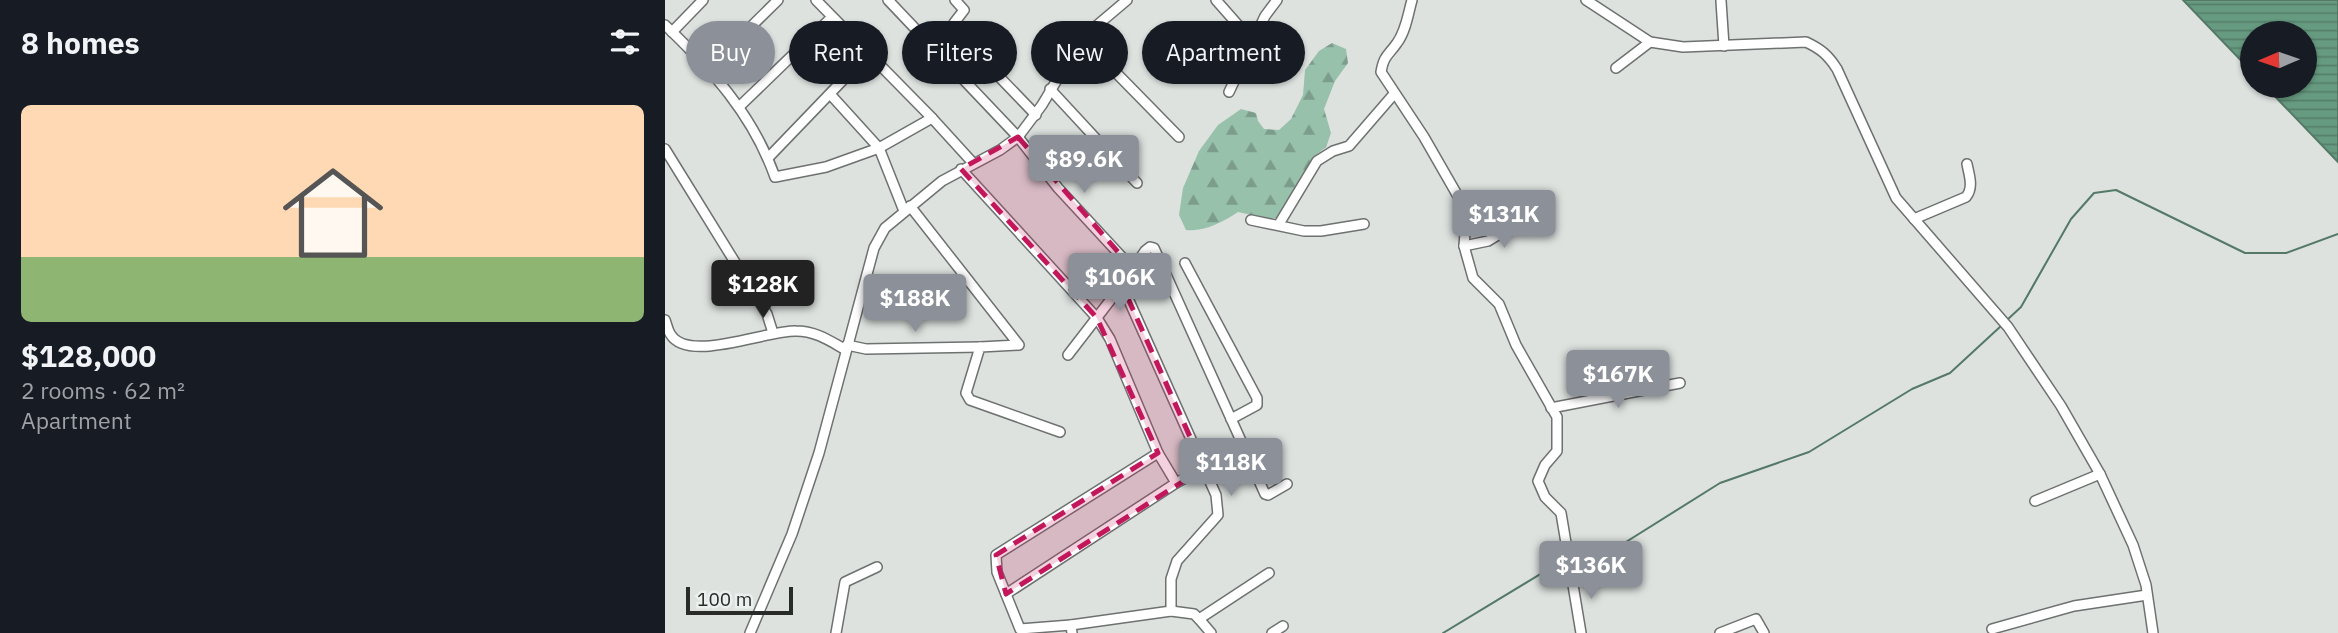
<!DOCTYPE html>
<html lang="en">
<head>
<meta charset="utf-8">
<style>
  body { margin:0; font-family:"IBM Plex Sans",sans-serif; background:#20242c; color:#f1f3f6; height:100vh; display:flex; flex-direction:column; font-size:26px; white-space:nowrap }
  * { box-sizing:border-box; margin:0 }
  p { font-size:23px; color:#9ea1a6 }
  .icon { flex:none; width:38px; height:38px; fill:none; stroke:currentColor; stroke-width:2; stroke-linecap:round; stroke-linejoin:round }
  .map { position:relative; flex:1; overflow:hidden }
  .sheet { display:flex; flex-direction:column; background:#171b24; width:665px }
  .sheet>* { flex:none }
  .top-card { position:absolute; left:21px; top:21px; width:665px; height:63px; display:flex; gap:14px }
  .needle { width:46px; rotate:268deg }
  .tools { position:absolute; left:1575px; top:21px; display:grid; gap:14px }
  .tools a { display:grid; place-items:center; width:77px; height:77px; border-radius:50%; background:#171b24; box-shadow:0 2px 5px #0004; font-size:35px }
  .scale { position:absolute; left:21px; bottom:18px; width:107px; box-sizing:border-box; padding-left:7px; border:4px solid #292b2a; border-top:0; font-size:19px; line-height:24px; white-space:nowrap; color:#292b2a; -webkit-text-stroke:5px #eaf0ed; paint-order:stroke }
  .price { position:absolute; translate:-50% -60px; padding:0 16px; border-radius:7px; background:#8c9099; color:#fff; font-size:23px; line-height:46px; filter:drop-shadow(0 2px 4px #0008) }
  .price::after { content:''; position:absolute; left:50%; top:42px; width:21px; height:16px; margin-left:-10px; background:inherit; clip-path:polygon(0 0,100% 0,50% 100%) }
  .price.active { background:#222; color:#fff }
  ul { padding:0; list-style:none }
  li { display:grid; align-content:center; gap:14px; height:371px; padding:0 21px }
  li+li { border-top:2px solid #363941 }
  li span { display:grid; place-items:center; height:217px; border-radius:10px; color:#555 }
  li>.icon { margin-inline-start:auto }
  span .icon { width:126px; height:126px; fill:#fffc; stroke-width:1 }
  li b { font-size:30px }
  h2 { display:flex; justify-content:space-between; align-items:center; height:84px; padding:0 21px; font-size:30px }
  .tag { padding:0 24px; border-radius:32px; background:#171b24; box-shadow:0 2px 5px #0004; font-size:24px; line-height:63px }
  .tag.active { background:#8c9099; color:#fff }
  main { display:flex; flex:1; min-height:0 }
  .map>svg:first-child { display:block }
  .forest { fill:url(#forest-firs) }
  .water { fill:url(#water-rules); stroke:#547967; stroke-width:2 }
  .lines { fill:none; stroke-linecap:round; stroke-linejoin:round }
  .stream { stroke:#547967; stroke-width:2 }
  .minor-casing { stroke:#6d716f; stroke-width:12 }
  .minor { stroke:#fff; stroke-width:9 }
  .marked { fill:#c2185b; fill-opacity:0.2; stroke:#c2185b; stroke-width:5; stroke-dasharray:14 9; stroke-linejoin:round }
</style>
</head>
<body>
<main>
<section class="sheet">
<h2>8 homes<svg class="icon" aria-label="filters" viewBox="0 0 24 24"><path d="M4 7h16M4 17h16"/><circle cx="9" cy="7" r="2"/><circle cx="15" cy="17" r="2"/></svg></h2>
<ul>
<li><span style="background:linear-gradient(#ffd9b3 70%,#8fb573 0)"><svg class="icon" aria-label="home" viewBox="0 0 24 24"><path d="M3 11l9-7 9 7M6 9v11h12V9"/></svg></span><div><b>$128,000</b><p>2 rooms · 62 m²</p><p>Apartment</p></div></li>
</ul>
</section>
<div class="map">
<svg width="1673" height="633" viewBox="0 0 1673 633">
  <defs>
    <pattern id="forest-firs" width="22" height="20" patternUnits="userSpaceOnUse" patternTransform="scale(1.75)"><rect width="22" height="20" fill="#98c1ac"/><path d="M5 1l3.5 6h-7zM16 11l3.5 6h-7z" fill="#7c9d8c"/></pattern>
    <pattern id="water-rules" width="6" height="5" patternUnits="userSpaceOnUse" patternTransform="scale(1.75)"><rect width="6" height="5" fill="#679b81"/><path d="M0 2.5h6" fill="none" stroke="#557f6a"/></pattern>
  </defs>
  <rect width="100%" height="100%" fill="#dde2df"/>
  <path class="forest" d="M 667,43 L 681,49 L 683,63 L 670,81 L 659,109 L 666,133 L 661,147 L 648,157 L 612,218 L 600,218 L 573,212 C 558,222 539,232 521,230 L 514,215 L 518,188 L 534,151 L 553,125 L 576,109 L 591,113 L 593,121 L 599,129 L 614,130 L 626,119 L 638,95 L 640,70 L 654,51 Z"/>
  <path class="water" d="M 1518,0 L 1673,0 L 1673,162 L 1600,86 L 1640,86 L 1640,33 L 1587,33 L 1587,72 Z"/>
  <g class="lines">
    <g class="stream">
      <path d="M 1342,320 L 1356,307 L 1406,219 L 1429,193 L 1451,190 L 1580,253 L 1621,253 L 1673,234"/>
      <path d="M 906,560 L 945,552 L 1055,483 L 1144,452 L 1247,389 L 1285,373 L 1336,326"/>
      <path d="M 778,633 L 892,564 L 901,562"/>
    </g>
    <g class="minor-casing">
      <g id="minor">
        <path d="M 151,0 L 267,118 L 308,163"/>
        <path d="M 223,0 L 353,137 L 393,188 L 467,268"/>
        <path d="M 290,0 L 299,10 L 289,23 L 291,32 L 371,115"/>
        <path d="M 551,0 L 588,42"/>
        <path d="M 747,0 C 743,14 741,31 732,43 C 723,56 719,55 716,72 L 759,137 L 794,198 L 801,221 L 799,246 L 808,278 L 834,304 L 851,345 L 892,417 L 892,451 L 880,465 L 873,481 L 880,497 L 896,513 L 916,633"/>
        <path d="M 921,0 L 985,42 L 1018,47 L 1141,42 C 1156,49 1163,55 1172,69 L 1231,198 L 1343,327 L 1396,406 L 1435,474 L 1468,545 L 1481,585 L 1488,633"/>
        <path d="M 1056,1 L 1059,46"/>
        <path d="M 0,25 C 47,70 88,115 110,177 L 161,167 L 214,148 L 165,94"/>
        <path d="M 7,32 L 38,0"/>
        <path d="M 417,38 L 514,137"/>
        <path d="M 951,68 L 985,42"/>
        <path d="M 43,69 L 113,0"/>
        <path d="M 385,89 L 472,183"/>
        <path d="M 564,92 L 600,16 L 612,0"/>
        <path d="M 75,106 L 167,17"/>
        <path d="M 0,149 L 102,314 L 108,333"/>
        <path d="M 103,158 L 203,54"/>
        <path d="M 296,169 L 432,318 L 445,339 L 493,453 L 331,555 L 332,572 L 355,629 L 406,625"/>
        <path d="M 245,206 L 354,345 L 315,347 L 301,393 L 305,400 L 395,432"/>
        <path d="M 239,211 L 214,148 L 267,118"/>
        <path d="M 1249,219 L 1301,197 C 1309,187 1304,175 1302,164"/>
        <path d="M 586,220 L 639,231 L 656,231 L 699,224"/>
        <path d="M 614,224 L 652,161 L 668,151 L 684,146 L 729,94"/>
        <path d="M 799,246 L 823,241 L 861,218"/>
        <path d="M 520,263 L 592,398 L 592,405 L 566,419"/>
        <path d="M 0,320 C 2,325 3,331 6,335 C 24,363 102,330 131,331 C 151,331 165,341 181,350"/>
        <path d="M 182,345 L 201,349 L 315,347"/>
        <path d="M 403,355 L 457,285 L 480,251 L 485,247 L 489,248 L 600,494 L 603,495 L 622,484"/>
        <path d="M 886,408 L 1015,383"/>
        <path d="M 511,483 L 539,468"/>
        <path d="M 1370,501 L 1435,474"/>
        <path d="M 341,594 L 511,483 L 493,453"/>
        <path d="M 506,611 L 529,614 L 534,619"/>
        <path d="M 1327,629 L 1409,606 L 1482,595"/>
        <path d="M 85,633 L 127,534 L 154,453 L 209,248 L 220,228 L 277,181 L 335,150 L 353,137 L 377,105 L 417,38 L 462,0"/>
        <path d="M 171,633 L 180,582 L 212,567"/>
        <path d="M 407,633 L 406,625 L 506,611 L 506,579 L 512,561 L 553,515 L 551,495 L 457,285"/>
        <path d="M 546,633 L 534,619 L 604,573"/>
        <path d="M 607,633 L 618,626"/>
        <path d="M 1055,633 L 1091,619 L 1099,633"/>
      </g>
    </g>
    <use href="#minor" class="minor"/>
  </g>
  <path class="marked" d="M 353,137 L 467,268 L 457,285 L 539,468 L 341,594 L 331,555 L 493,453 L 432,318 L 296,169 Z"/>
</svg>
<div class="tools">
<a><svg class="needle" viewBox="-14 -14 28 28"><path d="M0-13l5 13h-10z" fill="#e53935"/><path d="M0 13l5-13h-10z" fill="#9ea1a6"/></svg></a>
</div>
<div class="scale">100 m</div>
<b class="price" style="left:419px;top:195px">$89.6K</b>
<b class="price" style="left:839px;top:250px">$131K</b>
<b class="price" style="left:455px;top:313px">$106K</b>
<b class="price active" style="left:98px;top:320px">$128K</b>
<b class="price" style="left:250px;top:334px">$188K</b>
<b class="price" style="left:953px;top:410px">$167K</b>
<b class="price" style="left:566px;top:498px">$118K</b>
<b class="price" style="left:926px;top:601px">$136K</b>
<div class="top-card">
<a class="tag active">Buy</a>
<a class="tag">Rent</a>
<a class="tag">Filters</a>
<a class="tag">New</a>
<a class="tag">Apartment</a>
</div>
</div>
</main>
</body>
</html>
